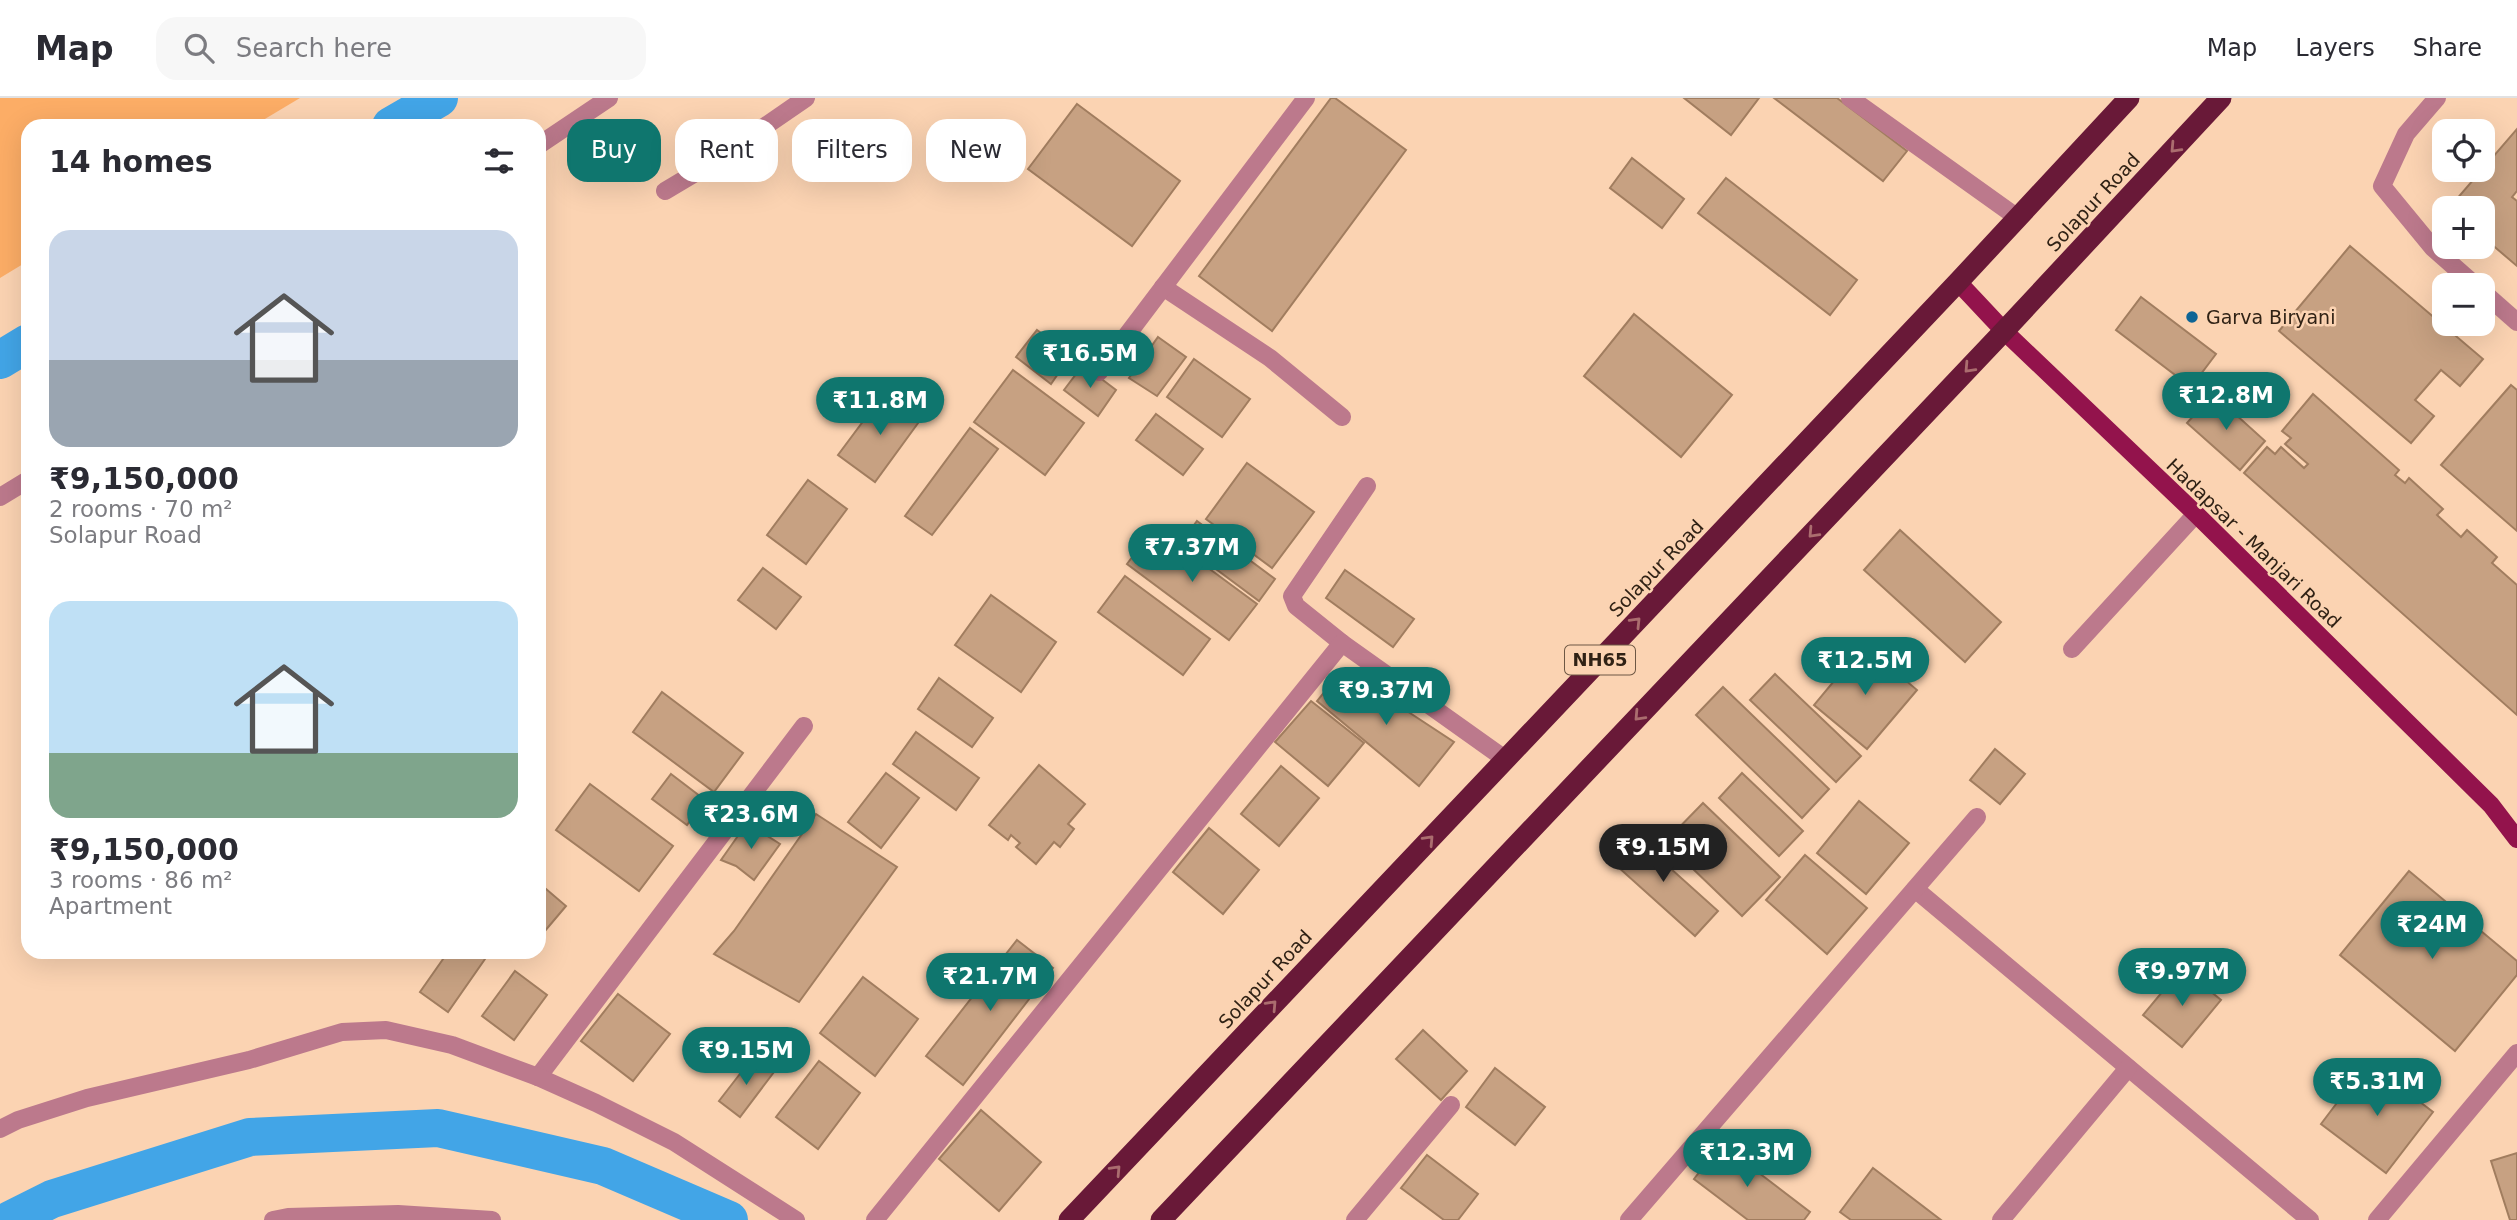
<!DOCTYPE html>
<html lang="en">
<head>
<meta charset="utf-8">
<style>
  body { margin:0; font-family:"DejaVu Sans",sans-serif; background:#f7f7f7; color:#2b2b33; height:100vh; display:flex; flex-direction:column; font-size:26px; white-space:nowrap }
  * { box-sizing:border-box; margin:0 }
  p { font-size:23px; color:#7c7c81 }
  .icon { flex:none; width:38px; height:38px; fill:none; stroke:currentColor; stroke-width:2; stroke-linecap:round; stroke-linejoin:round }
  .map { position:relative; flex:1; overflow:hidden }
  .drawer { position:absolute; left:21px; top:21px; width:525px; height:840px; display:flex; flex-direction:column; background:#fff; border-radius:21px; box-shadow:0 7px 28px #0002 }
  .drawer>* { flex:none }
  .banner { position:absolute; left:567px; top:21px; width:665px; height:63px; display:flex; gap:14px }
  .buttons { position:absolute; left:2432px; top:21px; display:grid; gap:14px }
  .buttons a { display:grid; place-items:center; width:63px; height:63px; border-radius:14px; background:#fff; box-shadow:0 7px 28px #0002; font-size:35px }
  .price { position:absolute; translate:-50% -60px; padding:0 16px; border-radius:24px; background:#0f766e; color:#fff; font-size:23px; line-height:46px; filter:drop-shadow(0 2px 4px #0008) }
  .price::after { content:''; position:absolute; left:50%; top:42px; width:21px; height:16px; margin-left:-10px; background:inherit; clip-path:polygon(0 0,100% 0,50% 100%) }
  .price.active { background:#222; color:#fff }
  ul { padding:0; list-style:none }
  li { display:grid; align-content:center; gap:14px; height:371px; padding:0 28px }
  li span { display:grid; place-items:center; height:217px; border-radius:21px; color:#555 }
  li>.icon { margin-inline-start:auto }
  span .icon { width:126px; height:126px; fill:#fffc; stroke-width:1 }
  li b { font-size:30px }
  h2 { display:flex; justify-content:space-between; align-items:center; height:84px; padding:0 28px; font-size:30px }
  .tag { padding:0 24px; border-radius:21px; background:#fff; box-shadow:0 7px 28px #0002; font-size:24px; line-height:63px }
  .tag.active { background:#0f766e; color:#fff }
  header { display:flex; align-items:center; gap:42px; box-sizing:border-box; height:98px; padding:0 35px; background:#fff; border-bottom:2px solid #e1e1e2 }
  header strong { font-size:33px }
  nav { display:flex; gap:38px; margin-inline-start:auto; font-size:24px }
  .search { width:490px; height:63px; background:#f7f7f7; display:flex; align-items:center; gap:18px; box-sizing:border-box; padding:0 24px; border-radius:21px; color:#7c7c81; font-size:26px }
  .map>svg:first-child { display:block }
  .green { fill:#fcad66 }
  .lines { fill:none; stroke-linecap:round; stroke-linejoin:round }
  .canal { stroke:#42a5e7; stroke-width:38 }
  .building { fill:#c7a182; stroke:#a17d5f; stroke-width:2 }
  .minor { stroke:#bc798c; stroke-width:18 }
  .major { stroke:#93134c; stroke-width:18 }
  .highway { stroke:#691938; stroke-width:21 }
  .oneway { stroke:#ab6d6f }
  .poi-dot { fill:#0d6495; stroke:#fbd3b2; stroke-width:2.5 }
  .labels { text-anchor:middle; stroke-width:5; stroke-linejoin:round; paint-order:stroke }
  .shield { fill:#fbd3b2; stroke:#6d5744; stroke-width:2 }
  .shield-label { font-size:18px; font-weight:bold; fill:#302215 }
  .street-label { font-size:19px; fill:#302215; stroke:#fbd3b2 }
  .poi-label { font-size:19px; fill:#302215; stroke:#fbd3b2; text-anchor:start }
</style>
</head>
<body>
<header>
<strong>Map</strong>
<div class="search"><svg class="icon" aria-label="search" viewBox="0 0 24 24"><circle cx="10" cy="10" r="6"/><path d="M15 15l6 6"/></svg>Search here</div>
<nav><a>Map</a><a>Layers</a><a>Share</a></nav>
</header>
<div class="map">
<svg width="2517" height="1122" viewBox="0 0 2517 1122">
  <rect width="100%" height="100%" fill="#fbd3b2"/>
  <path class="green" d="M 0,0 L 300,0 L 253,28 L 28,28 L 28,163 L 0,180 Z"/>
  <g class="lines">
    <g class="canal">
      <path d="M 391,28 L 439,0"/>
      <path d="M 0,262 L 28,245"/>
      <path d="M 10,1122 L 52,1101 L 250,1039 L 438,1030 L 603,1068 L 729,1122"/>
    </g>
  </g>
  <g class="building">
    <path d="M 1331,0 L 1335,0 L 1406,52 L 1272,233 L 1199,178 Z"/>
    <path d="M 1684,0 L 1759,0 L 1731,37 Z"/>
    <path d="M 1774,0 L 1837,0 L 1907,53 L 1883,83 Z"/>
    <path d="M 1077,6 L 1180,83 L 1132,148 L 1028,71 Z"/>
    <path d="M 2517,31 L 2517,93 L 2512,99 L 2517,103 L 2517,168 L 2483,139 L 2483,110 L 2449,110 Z"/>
    <path d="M 1632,60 L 1684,101 L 1662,130 L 1610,90 Z"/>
    <path d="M 1726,80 L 1857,182 L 1830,217 L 1698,115 Z"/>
    <path d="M 2350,148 L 2483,261 L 2460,288 L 2441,272 L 2415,302 L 2434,318 L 2411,345 L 2279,233 Z"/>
    <path d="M 2141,199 L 2216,256 L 2191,289 L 2116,232 Z"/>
    <path d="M 1634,216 L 1732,297 L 1681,359 L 1584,278 Z"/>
    <path d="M 1037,232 L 1071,257 L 1051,286 L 1016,259 Z"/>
    <path d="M 1158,239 L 1186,259 L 1157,298 L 1129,280 Z"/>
    <path d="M 1194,261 L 1250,301 L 1222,339 L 1167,299 Z"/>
    <path d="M 1083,267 L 1116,292 L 1098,318 L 1064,292 Z"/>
    <path d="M 1013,272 L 1084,325 L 1045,377 L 974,324 Z"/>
    <path d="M 2511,287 L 2517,292 L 2517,433 L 2441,367 Z"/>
    <path d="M 885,294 L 921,321 L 875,384 L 838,357 Z"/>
    <path d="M 2213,296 L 2265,343 L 2240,372 L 2187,325 Z"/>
    <path d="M 2313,296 L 2399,372 L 2395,377 L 2405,385 L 2409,380 L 2443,411 L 2437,417 L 2461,439 L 2467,432 L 2497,459 L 2492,465 L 2517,487 L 2517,617 L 2244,375 L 2267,349 L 2275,356 L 2281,349 L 2304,370 L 2308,366 L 2285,346 L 2291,340 L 2282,333 Z"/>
    <path d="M 1156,316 L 1203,351 L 1183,377 L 1136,342 Z"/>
    <path d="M 970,330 L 998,351 L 932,437 L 905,418 Z"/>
    <path d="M 1247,365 L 1314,414 L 1272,470 L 1206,421 Z"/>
    <path d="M 808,382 L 847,411 L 806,466 L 767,437 Z"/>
    <path d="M 1197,423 L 1275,481 L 1259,503 L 1181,445 Z"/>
    <path d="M 1154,430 L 1257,506 L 1229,542 L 1127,466 Z"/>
    <path d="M 1900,432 L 2001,524 L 1965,564 L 1864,472 Z"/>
    <path d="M 763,470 L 801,499 L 776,531 L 738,502 Z"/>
    <path d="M 1345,472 L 1414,521 L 1393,549 L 1326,500 Z"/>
    <path d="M 1125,478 L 1210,541 L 1183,577 L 1098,514 Z"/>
    <path d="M 991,497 L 1056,544 L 1021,594 L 955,547 Z"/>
    <path d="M 1864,547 L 1917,592 L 1867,651 L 1814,607 Z"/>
    <path d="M 1343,571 L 1454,644 L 1419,688 L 1317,603 Z"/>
    <path d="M 1775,576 L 1861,658 L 1836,684 L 1750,602 Z"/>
    <path d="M 939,580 L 993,620 L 972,649 L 918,611 Z"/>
    <path d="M 1723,589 L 1829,691 L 1802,720 L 1696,617 Z"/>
    <path d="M 662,594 L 743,655 L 714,694 L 633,634 Z"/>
    <path d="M 1311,603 L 1364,645 L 1328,688 L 1275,644 Z"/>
    <path d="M 916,634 L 979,680 L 956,712 L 893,666 Z"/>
    <path d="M 1995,651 L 2025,676 L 2000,706 L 1970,682 Z"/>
    <path d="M 1039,667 L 1085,706 L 1068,726 L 1074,731 L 1060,749 L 1054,744 L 1036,766 L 1016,749 L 1020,745 L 1011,737 L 1008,742 L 989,727 Z"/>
    <path d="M 1281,668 L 1319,700 L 1279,748 L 1241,716 Z"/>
    <path d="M 886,675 L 919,700 L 881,750 L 848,724 Z"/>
    <path d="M 1742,675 L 1803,733 L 1779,758 L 1719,700 Z"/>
    <path d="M 671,676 L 705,702 L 687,727 L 652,701 Z"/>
    <path d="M 590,686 L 673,748 L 639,793 L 556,732 Z"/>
    <path d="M 1859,703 L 1909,745 L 1866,796 L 1817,755 Z"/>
    <path d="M 1703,705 L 1780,779 L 1742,818 L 1665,744 Z"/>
    <path d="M 816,716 L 897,769 L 799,904 L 714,856 L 734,833 Z"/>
    <path d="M 747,725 L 780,746 L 754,782 L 736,768 L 721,762 Z"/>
    <path d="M 1209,730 L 1259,772 L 1223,816 L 1173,774 Z"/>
    <path d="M 1631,735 L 1718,813 L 1695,838 L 1608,760 Z"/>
    <path d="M 1805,757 L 1867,810 L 1827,856 L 1766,802 Z"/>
    <path d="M 2409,773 L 2517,863 L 2517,877 L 2455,953 L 2340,857 Z"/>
    <path d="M 539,785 L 566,808 L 539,840 Z"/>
    <path d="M 1017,842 L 1053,870 L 963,987 L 926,958 Z"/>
    <path d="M 448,854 L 475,854 L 485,861 L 448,914 L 420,894 Z"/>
    <path d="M 2182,870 L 2221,902 L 2182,949 L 2143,917 Z"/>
    <path d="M 515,873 L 547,897 L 514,942 L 482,918 Z"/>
    <path d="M 863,879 L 918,921 L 875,978 L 820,935 Z"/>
    <path d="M 618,896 L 670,936 L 633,983 L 581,943 Z"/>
    <path d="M 1423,932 L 1467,973 L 1441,1002 L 1396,961 Z"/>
    <path d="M 753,959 L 774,974 L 740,1019 L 719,1003 Z"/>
    <path d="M 819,963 L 860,995 L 818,1051 L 776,1019 Z"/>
    <path d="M 2368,964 L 2433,1014 L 2386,1075 L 2321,1026 Z"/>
    <path d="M 1495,970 L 1545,1009 L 1515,1047 L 1466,1009 Z"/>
    <path d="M 981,1012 L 1041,1064 L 999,1113 L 939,1061 Z"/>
    <path d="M 1721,1046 L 1810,1114 L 1804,1122 L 1748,1122 L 1694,1081 Z"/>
    <path d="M 2517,1055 L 2517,1122 L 2510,1122 L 2491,1063 Z"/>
    <path d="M 1427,1057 L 1478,1096 L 1458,1122 L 1444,1122 L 1401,1090 Z"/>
    <path d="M 1873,1070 L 1941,1122 L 1851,1122 L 1840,1114 Z"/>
  </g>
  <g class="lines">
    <g class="minor">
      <path d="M 1850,0 L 2018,120"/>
      <path d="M 2437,0 L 2406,36 L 2382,88 L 2433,150 L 2475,187"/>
      <path d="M 539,47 L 609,0"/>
      <path d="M 665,93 L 712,65 L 806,0"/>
      <path d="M 1163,189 L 1270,260 L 1342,319"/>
      <path d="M 2483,194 L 2517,224"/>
      <path d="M 1099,274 L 1306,0"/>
      <path d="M 1367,388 L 1292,498 L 1296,508 L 1342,545 L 1505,661"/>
      <path d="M 0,399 L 28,382"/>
      <path d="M 2072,551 L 2196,416"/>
      <path d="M 1915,791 L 2310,1122"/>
      <path d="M 538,979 L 804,628"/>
      <path d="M 0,1031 L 18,1022 L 87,1000 L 249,962 L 342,934 L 386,932 L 452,947 L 538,979 L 596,1005 L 674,1044 L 796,1122"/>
      <path d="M 273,1122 L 288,1119 L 398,1116 L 492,1122"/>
      <path d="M 875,1122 L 1342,545"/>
      <path d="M 1355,1122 L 1451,1007"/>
      <path d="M 1629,1122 L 1977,719"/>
      <path d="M 2001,1122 L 2128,970"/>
      <path d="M 2377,1122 L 2517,955"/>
    </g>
    <path class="major" d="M 1958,184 L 2004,233 L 2196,416 L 2491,707 L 2517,741"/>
    <g class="highway">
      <path d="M 1069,1122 L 1958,184 L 2129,0"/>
      <path d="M 1161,1122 L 2004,233 L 2221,0"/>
    </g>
  </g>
  <defs><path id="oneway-chevron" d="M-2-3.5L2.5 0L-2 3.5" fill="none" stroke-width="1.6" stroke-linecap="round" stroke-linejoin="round" transform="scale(1.75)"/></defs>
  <g class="oneway">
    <use href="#oneway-chevron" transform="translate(2175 50) rotate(133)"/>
    <use href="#oneway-chevron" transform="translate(1969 270) rotate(133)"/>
    <use href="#oneway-chevron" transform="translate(1813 435) rotate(133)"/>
    <use href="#oneway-chevron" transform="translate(1636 524) rotate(-46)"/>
    <use href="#oneway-chevron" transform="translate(1639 618) rotate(133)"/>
    <use href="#oneway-chevron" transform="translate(1429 742) rotate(-47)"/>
    <use href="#oneway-chevron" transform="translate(1272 907) rotate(-47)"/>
    <use href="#oneway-chevron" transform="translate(1116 1072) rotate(-47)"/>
  </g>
  <circle class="poi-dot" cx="2192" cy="219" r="7"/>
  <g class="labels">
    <rect class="shield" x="1565" y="547.5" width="70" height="29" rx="5"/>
    <g class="shield-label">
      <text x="1600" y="568">NH65</text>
    </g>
    <g class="street-label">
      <text transform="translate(2093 104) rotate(-47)" y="7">Solapur Road</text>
      <text transform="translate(2254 445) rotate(44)" y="7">Hadapsar - Manjari Road</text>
      <text transform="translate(1656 470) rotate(-46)" y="7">Solapur Road</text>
      <text transform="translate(1265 881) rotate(-47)" y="7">Solapur Road</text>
    </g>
    <g class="poi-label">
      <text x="2206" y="226">Garva Biryani</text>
    </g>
  </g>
</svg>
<div class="buttons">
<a><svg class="icon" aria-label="locate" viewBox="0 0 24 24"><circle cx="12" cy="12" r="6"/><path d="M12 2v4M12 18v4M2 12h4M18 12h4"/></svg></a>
<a>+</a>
<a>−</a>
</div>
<b class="price" style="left:1090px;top:292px">₹16.5M</b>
<b class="price" style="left:2226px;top:334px">₹12.8M</b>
<b class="price" style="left:880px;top:339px">₹11.8M</b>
<b class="price" style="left:1192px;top:486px">₹7.37M</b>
<b class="price" style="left:1865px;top:599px">₹12.5M</b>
<b class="price" style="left:1386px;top:629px">₹9.37M</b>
<b class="price" style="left:751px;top:753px">₹23.6M</b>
<b class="price active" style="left:1663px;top:786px">₹9.15M</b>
<b class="price" style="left:2432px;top:863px">₹24M</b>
<b class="price" style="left:2182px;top:910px">₹9.97M</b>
<b class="price" style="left:990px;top:915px">₹21.7M</b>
<b class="price" style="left:746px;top:989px">₹9.15M</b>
<b class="price" style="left:2377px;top:1020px">₹5.31M</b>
<b class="price" style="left:1747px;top:1091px">₹12.3M</b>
<div class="banner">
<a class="tag active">Buy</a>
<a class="tag">Rent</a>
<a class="tag">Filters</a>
<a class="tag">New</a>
</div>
<section class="drawer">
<h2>14 homes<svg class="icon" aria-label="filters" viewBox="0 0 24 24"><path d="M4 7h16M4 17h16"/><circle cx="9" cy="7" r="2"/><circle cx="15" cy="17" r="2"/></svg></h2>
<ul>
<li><span style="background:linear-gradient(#c9d6e8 60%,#9aa5b1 0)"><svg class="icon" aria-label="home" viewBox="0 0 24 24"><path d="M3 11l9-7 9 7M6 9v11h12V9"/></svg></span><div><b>₹9,150,000</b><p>2 rooms · 70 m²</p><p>Solapur Road</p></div></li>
<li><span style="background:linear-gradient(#bfe0f5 70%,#7fa58c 0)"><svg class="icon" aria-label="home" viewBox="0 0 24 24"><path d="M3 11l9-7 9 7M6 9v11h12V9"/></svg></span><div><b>₹9,150,000</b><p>3 rooms · 86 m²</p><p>Apartment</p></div></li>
</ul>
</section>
</div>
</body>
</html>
